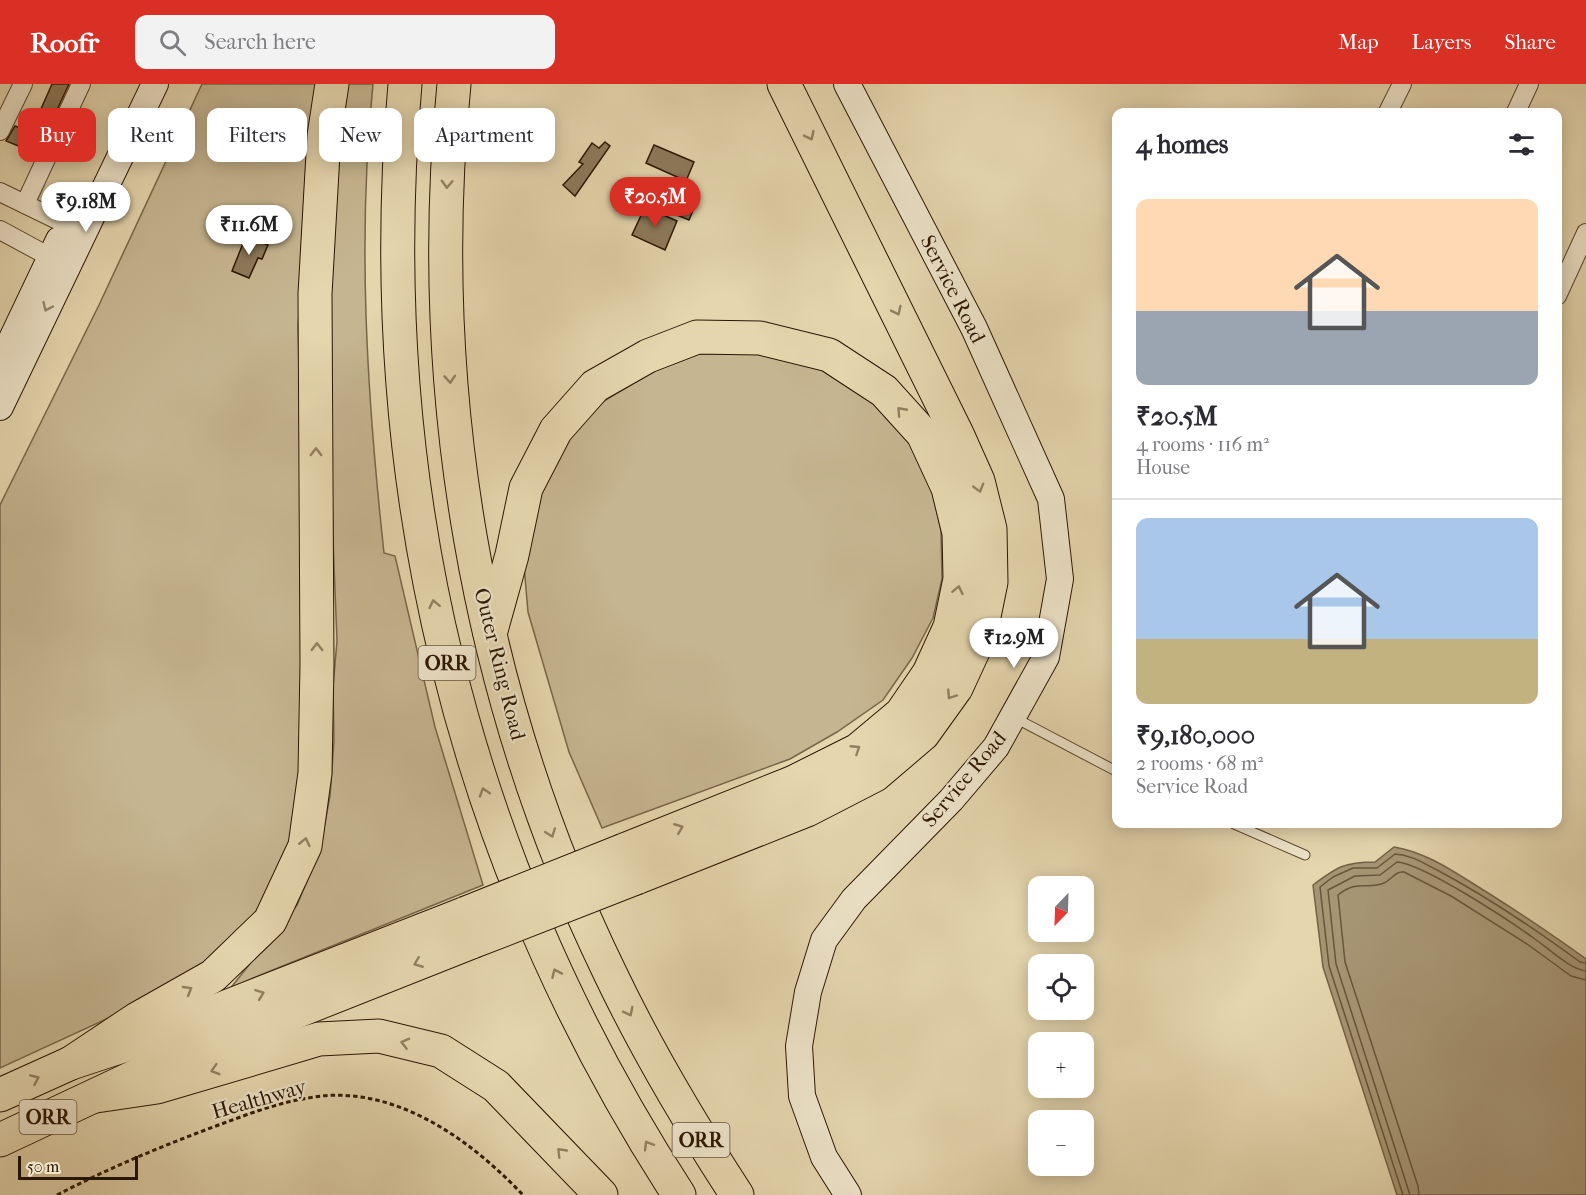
<!DOCTYPE html>
<html lang="en">
<head>
<meta charset="utf-8">
<style>
  body { margin:0; font-family:"IM FELL French Canon",serif; background:#f2f2f3; color:#2b2b33; height:100vh; display:flex; flex-direction:column; font-size:22px; white-space:nowrap }
  * { box-sizing:border-box; margin:0 }
  p { font-size:20px; color:#7c7c81 }
  .icon { flex:none; width:33px; height:33px; fill:none; stroke:currentColor; stroke-width:2; stroke-linecap:round; stroke-linejoin:round }
  .map { position:relative; flex:1; overflow:hidden }
  .sheet { position:absolute; left:1112px; top:24px; width:450px; height:720px; display:flex; flex-direction:column; background:#fff; border-radius:12px; box-shadow:0 3px 15px #0003 }
  .sheet>* { flex:none }
  .banner { position:absolute; left:18px; top:24px; width:570px; height:54px; display:flex; gap:12px }
  .needle { width:39px; rotate:203deg }
  .fabs { position:absolute; left:1028px; top:792px; display:grid; gap:12px }
  .fabs a { display:grid; place-items:center; width:66px; height:66px; border-radius:12px; background:#fff; box-shadow:0 3px 15px #0003; font-size:30px }
  .scale { position:absolute; left:18px; bottom:15px; width:120px; box-sizing:border-box; padding-left:6px; border:3px solid #2b1600; border-top:0; font-size:16px; line-height:21px; white-space:nowrap; color:#2b1600; -webkit-text-stroke:4px #eee4ca; paint-order:stroke }
  .price { position:absolute; translate:-50% -51px; padding:0 14px; border-radius:21px; background:#fff; color:#222; font-size:20px; line-height:39px; filter:drop-shadow(0 2px 3px #0008) }
  .price::after { content:''; position:absolute; left:50%; top:36px; width:18px; height:14px; margin-left:-9px; background:inherit; clip-path:polygon(0 0,100% 0,50% 100%) }
  .price.current { background:#d93025; color:#fff }
  ul { padding:0; list-style:none }
  li { display:grid; align-content:center; gap:12px; height:318px; padding:0 24px }
  li+li { border-top:2px solid #e1e1e2 }
  li span { display:grid; place-items:center; height:186px; border-radius:12px; color:#555 }
  li>.icon { margin-inline-start:auto }
  span .icon { width:108px; height:108px; fill:#fffc; stroke-width:1 }
  li b { font-size:26px }
  h2 { display:flex; justify-content:space-between; align-items:center; height:72px; padding:0 24px; font-size:26px }
  .pill { padding:0 21px; border-radius:12px; background:#fff; box-shadow:0 3px 15px #0003; font-size:21px; line-height:54px }
  .pill.current { background:#d93025; color:#fff }
  header { display:flex; align-items:center; gap:36px; box-sizing:border-box; height:84px; padding:0 30px; background:#d93025; color:#fff }
  header strong { font-size:28px }
  nav { display:flex; gap:33px; margin-inline-start:auto; font-size:21px }
  .search { width:420px; height:54px; background:#f2f2f3; display:flex; align-items:center; gap:15px; box-sizing:border-box; padding:0 21px; border-radius:12px; color:#7c7c81; font-size:22px }
  .map>svg:first-child { display:block }
  .green { fill:#c5b590; stroke:#786648; stroke-width:1.5 }
  .water { fill:#a69573; stroke:#756245; stroke-width:1.5 }
  .lines { fill:none; stroke-linecap:round; stroke-linejoin:round }
  .shore { stroke:#68563a; stroke-width:1.5 }
  .building { fill:#8c7a5a; stroke:#2b1600; stroke-width:1.5 }
  .service-casing { stroke:#5a462c; stroke-width:11 }
  .minor-casing { stroke:#5a462c; stroke-width:20 }
  .secondary-casing { stroke:#2b1600; stroke-width:28 }
  .motorway-casing { stroke:#2b1600; stroke-width:35 }
  .path { stroke:#2b1600; stroke-width:3; stroke-dasharray:4.5 3; stroke-linecap:butt }
  .service { stroke:#eee4ca; stroke-width:9 }
  .minor { stroke:#eee4ca; stroke-width:18 }
  .secondary { stroke:#eee4ca; stroke-width:26 }
  .motorway { stroke:#e5d6ae; stroke-width:33 }
  .motorway-bridge-casing { stroke:#2b1600; stroke-width:35; stroke-linecap:butt }
  .motorway-bridge { stroke:#e5d6ae; stroke-width:33 }
  .oneway { stroke:#918060 }
  .oneway2 { stroke:#96876f }
  .labels { text-anchor:middle; stroke-width:4.5; stroke-linejoin:round; paint-order:stroke }
  .shield { fill:#eee4ca; stroke:#66543d; stroke-width:1.5 }
  .shield-label { font-size:20px; font-weight:bold; fill:#2b1600 }
  .street-label { font-size:21px; fill:#2b1600; stroke:#eee4ca }
</style>
</head>
<body>
<header>
<strong>Roofr</strong>
<div class="search"><svg class="icon" aria-label="search" viewBox="0 0 24 24"><circle cx="10" cy="10" r="6"/><path d="M15 15l6 6"/></svg>Search here</div>
<nav><a>Map</a><a>Layers</a><a>Share</a></nav>
</header>
<div class="map">
<svg width="1586" height="1111" viewBox="0 0 1586 1111">
  <rect width="100%" height="100%" fill="#e5d6ae"/>
  <filter id="stains"><feTurbulence type="fractalNoise" baseFrequency=".00333" numOctaves="4"/><feColorMatrix values="0 0 0 0 .2 0 0 0 0 .09 0 0 0 0 .02 0 0 0 .5 -.17"/></filter>
  <radialGradient id="worn" r=".72"><stop offset=".6" stop-color="#630" stop-opacity="0"/><stop offset="1" stop-color="#630" stop-opacity=".3"/></radialGradient>
  <g class="green">
    <path d="M 202,0 L 319,0 L 298,241 L 306,636 L 290,761 L 270,809 L 237,854 L 191,893 L 152,914 L 0,984 L 0,421 L 99,221 Z"/>
    <path d="M 346,0 L 373,0 C 357,156 367,313 384,469 L 395,472 L 435,643 L 483,801 L 253,894 L 229,906 L 297,821 L 320,766 L 330,712 L 334,657 L 333,603 L 337,557 L 333,455 L 328,158 Z"/>
    <path d="M 757,269 L 823,284 L 878,318 L 914,358 L 932,407 L 941,446 L 942,495 L 933,534 L 912,574 L 883,616 L 837,648 L 790,675 L 602,744 L 569,668 L 528,528 L 523,470 L 537,406 L 565,355 L 604,317 L 652,288 L 699,270 Z"/>
  </g>
  <path class="water" d="M 1394,763 C 1427,768 1457,790 1485,807 C 1520,829 1553,851 1586,875 L 1586,1111 L 1397,1111 L 1323,883 L 1313,801 C 1337,783 1344,778 1375,778 Z"/>
  <g class="lines">
    <g class="shore">
      <path d="M 1403,1111 L 1329,882 L 1320,803 L 1333,793 L 1353,784 L 1377,784 L 1395,770 C 1411,771 1423,779 1437,786 C 1488,813 1535,845 1580,878 L 1586,879"/>
      <path d="M 1410,1111 L 1336,880 L 1328,806 L 1355,792 L 1380,791 L 1397,778 C 1424,780 1510,837 1535,855 C 1548,864 1571,886 1586,887"/>
      <path d="M 1419,1111 L 1418,1102 L 1345,878 L 1338,811 C 1357,795 1367,806 1384,799 C 1391,796 1395,787 1404,788 L 1451,812 L 1527,860 L 1571,892 L 1586,896"/>
    </g>
  </g>
  <g class="building">
    <path d="M 52,0 L 69,0 L 43,56 L 30,50 Z"/>
    <path d="M 15,42 L 28,47 L 21,63 L 6,57 Z"/>
    <path d="M 605,58 L 610,62 L 575,112 L 563,101 L 583,80 L 579,78 L 592,59 L 599,64 Z"/>
    <path d="M 654,61 L 694,78 L 686,97 L 646,79 Z"/>
    <path d="M 683,117 L 695,122 L 689,136 L 677,131 Z"/>
    <path d="M 645,123 L 677,137 L 665,166 L 632,151 Z"/>
    <path d="M 246,152 L 268,161 L 262,175 L 258,174 L 249,194 L 232,187 Z"/>
  </g>
  <g class="lines">
    <g class="service-casing">
      <g id="service">
        <path d="M 1015,634 L 1116,687"/>
        <path d="M 1234,740 L 1305,771"/>
      </g>
    </g>
    <g class="minor-casing">
      <g id="minor">
        <path d="M 1388,28 L 1402,0"/>
        <path d="M 1516,28 L 1529,0"/>
        <path d="M 0,47 L 23,0"/>
        <path d="M 0,108 L 82,148"/>
        <path d="M 25,120 L 81,0"/>
        <path d="M 0,146 L 59,178"/>
        <path d="M 1557,212 L 1586,149"/>
      </g>
    </g>
    <g class="secondary-casing">
      <g id="secondary">
        <path d="M 847,0 L 974,244 L 1051,415 L 1060,495 L 1046,573 L 996,663 L 951,716 L 854,815 L 824,856 L 808,908 L 799,962 L 802,1012 L 824,1073 L 848,1111"/>
        <path d="M 0,280 L 59,156"/>
        <path d="M 0,323 L 155,0"/>
      </g>
    </g>
    <g class="motorway-casing">
      <g id="motorway">
        <path d="M 405,0 C 370,396 462,777 679,1111"/>
        <path d="M 454,0 C 424,302 476,613 609,887 C 646,965 690,1039 737,1111"/>
        <path d="M 490,550 L 512,471 L 526,404 L 556,346 L 595,302 L 648,272 L 697,253 L 760,254 L 829,271 L 884,307 L 923,350 L 948,404 L 959,449 L 960,495 L 950,543 L 929,589 L 901,630 L 858,666 L 794,698 L 624,766"/>
        <path d="M 636,794 L 807,726 L 875,691 L 923,650 L 956,604 L 980,552 L 991,498 L 990,445 L 978,397 L 957,350 L 784,0"/>
        <path d="M 71,979 L 137,935 L 213,892 L 270,837 L 305,762 L 315,689 L 317,580 L 315,210 L 324,52 L 332,0"/>
        <path d="M 0,1011 L 71,979 L 147,954 L 466,829"/>
        <path d="M 96,1012 L 157,1003 L 319,955 L 379,952 L 441,967 L 496,1002 L 601,1111"/>
        <path d="M 0,1056 L 149,986 L 472,858"/>
      </g>
    </g>
    <path class="path" d="M 57,1111 C 109,1084 162,1062 216,1042 C 246,1031 276,1019 308,1014 C 391,998 469,1054 523,1111"/>
    <use href="#service" class="service"/>
    <use href="#minor" class="minor"/>
    <use href="#secondary" class="secondary"/>
    <use href="#motorway" class="motorway"/>
    <g class="motorway-bridge-casing">
      <g id="motorway-bridge">
        <path d="M 466,829 L 624,766"/>
        <path d="M 472,858 L 636,794"/>
      </g>
    </g>
    <use href="#motorway-bridge" class="motorway-bridge"/>
  </g>
  <defs><path id="oneway-chevron" d="M-2-3.5L2.5 0L-2 3.5" fill="none" stroke-width="1.6" stroke-linecap="round" stroke-linejoin="round" transform="scale(1.5)"/></defs>
  <g class="oneway">
    <use href="#oneway-chevron" transform="translate(810 52) rotate(64)"/>
    <use href="#oneway-chevron" transform="translate(447 100) rotate(92)"/>
    <use href="#oneway-chevron" transform="translate(897 227) rotate(64)"/>
    <use href="#oneway-chevron" transform="translate(450 295) rotate(86)"/>
    <use href="#oneway-chevron" transform="translate(901 327) rotate(-132)"/>
    <use href="#oneway-chevron" transform="translate(316 368) rotate(-90)"/>
    <use href="#oneway-chevron" transform="translate(979 404) rotate(74)"/>
    <use href="#oneway-chevron" transform="translate(958 506) rotate(-78)"/>
    <use href="#oneway-chevron" transform="translate(434 520) rotate(-102)"/>
    <use href="#oneway-chevron" transform="translate(317 563) rotate(-90)"/>
    <use href="#oneway-chevron" transform="translate(951 611) rotate(124)"/>
    <use href="#oneway-chevron" transform="translate(856 665) rotate(-33)"/>
    <use href="#oneway-chevron" transform="translate(484 708) rotate(-108)"/>
    <use href="#oneway-chevron" transform="translate(679 744) rotate(-22)"/>
    <use href="#oneway-chevron" transform="translate(551 749) rotate(70)"/>
    <use href="#oneway-chevron" transform="translate(305 758) rotate(-77)"/>
    <use href="#oneway-chevron" transform="translate(418 879) rotate(158)"/>
    <use href="#oneway-chevron" transform="translate(556 889) rotate(-114)"/>
    <use href="#oneway-chevron" transform="translate(188 906) rotate(-30)"/>
    <use href="#oneway-chevron" transform="translate(260 910) rotate(-21)"/>
    <use href="#oneway-chevron" transform="translate(629 928) rotate(63)"/>
    <use href="#oneway-chevron" transform="translate(405 959) rotate(-166)"/>
    <use href="#oneway-chevron" transform="translate(215 986) rotate(163)"/>
    <use href="#oneway-chevron" transform="translate(35 995) rotate(-24)"/>
    <use href="#oneway-chevron" transform="translate(648 1061) rotate(-121)"/>
    <use href="#oneway-chevron" transform="translate(561 1068) rotate(-134)"/>
  </g>
  <use class="oneway2" href="#oneway-chevron" transform="translate(47 223) rotate(115)"/>
  <g class="labels">
    <g class="shield">
      <rect x="418.5" y="562" width="57" height="34" rx="4.5"/>
      <rect x="19.5" y="1016" width="57" height="34" rx="4.5"/>
      <rect x="672.5" y="1039" width="57" height="34" rx="4.5"/>
    </g>
    <g class="shield-label">
      <text x="447" y="586">ORR</text>
      <text x="48" y="1040">ORR</text>
      <text x="701" y="1063">ORR</text>
    </g>
    <g class="street-label">
      <text transform="translate(953 205) rotate(63)" y="7">Service Road</text>
      <text transform="translate(500 580) rotate(76)" y="7">Outer Ring Road</text>
      <text transform="translate(964 695) rotate(-50)" y="7">Service Road</text>
      <text transform="translate(259 1015) rotate(-16)" y="7">Healthway</text>
    </g>
  </g>
  <rect width="100%" height="100%" filter="url(#stains)"/>
  <rect width="100%" height="100%" fill="url(#worn)"/>
</svg>
<div class="fabs">
<a><svg class="needle" viewBox="-14 -14 28 28"><path d="M0-13l5 13h-10z" fill="#e53935"/><path d="M0 13l5-13h-10z" fill="#7c7c81"/></svg></a>
<a><svg class="icon" aria-label="locate" viewBox="0 0 24 24"><circle cx="12" cy="12" r="6"/><path d="M12 2v4M12 18v4M2 12h4M18 12h4"/></svg></a>
<a>+</a>
<a>−</a>
</div>
<div class="scale">50 m</div>
<b class="price current" style="left:655px;top:144px">₹20.5M</b>
<b class="price" style="left:86px;top:149px">₹9.18M</b>
<b class="price" style="left:249px;top:172px">₹11.6M</b>
<b class="price" style="left:1014px;top:585px">₹12.9M</b>
<div class="banner">
<a class="pill current">Buy</a>
<a class="pill">Rent</a>
<a class="pill">Filters</a>
<a class="pill">New</a>
<a class="pill">Apartment</a>
</div>
<section class="sheet">
<h2>4 homes<svg class="icon" aria-label="filters" viewBox="0 0 24 24"><path d="M4 7h16M4 17h16"/><circle cx="9" cy="7" r="2"/><circle cx="15" cy="17" r="2"/></svg></h2>
<ul>
<li><span style="background:linear-gradient(#ffd9b3 60%,#9aa5b1 0)"><svg class="icon" aria-label="home" viewBox="0 0 24 24"><path d="M3 11l9-7 9 7M6 9v11h12V9"/></svg></span><div><b>₹20.5M</b><p>4 rooms · 116 m²</p><p>House</p></div></li>
<li><span style="background:linear-gradient(#a9c7e8 65%,#c2b280 0)"><svg class="icon" aria-label="home" viewBox="0 0 24 24"><path d="M3 11l9-7 9 7M6 9v11h12V9"/></svg></span><div><b>₹9,180,000</b><p>2 rooms · 68 m²</p><p>Service Road</p></div></li>
</ul>
</section>
</div>
</body>
</html>
